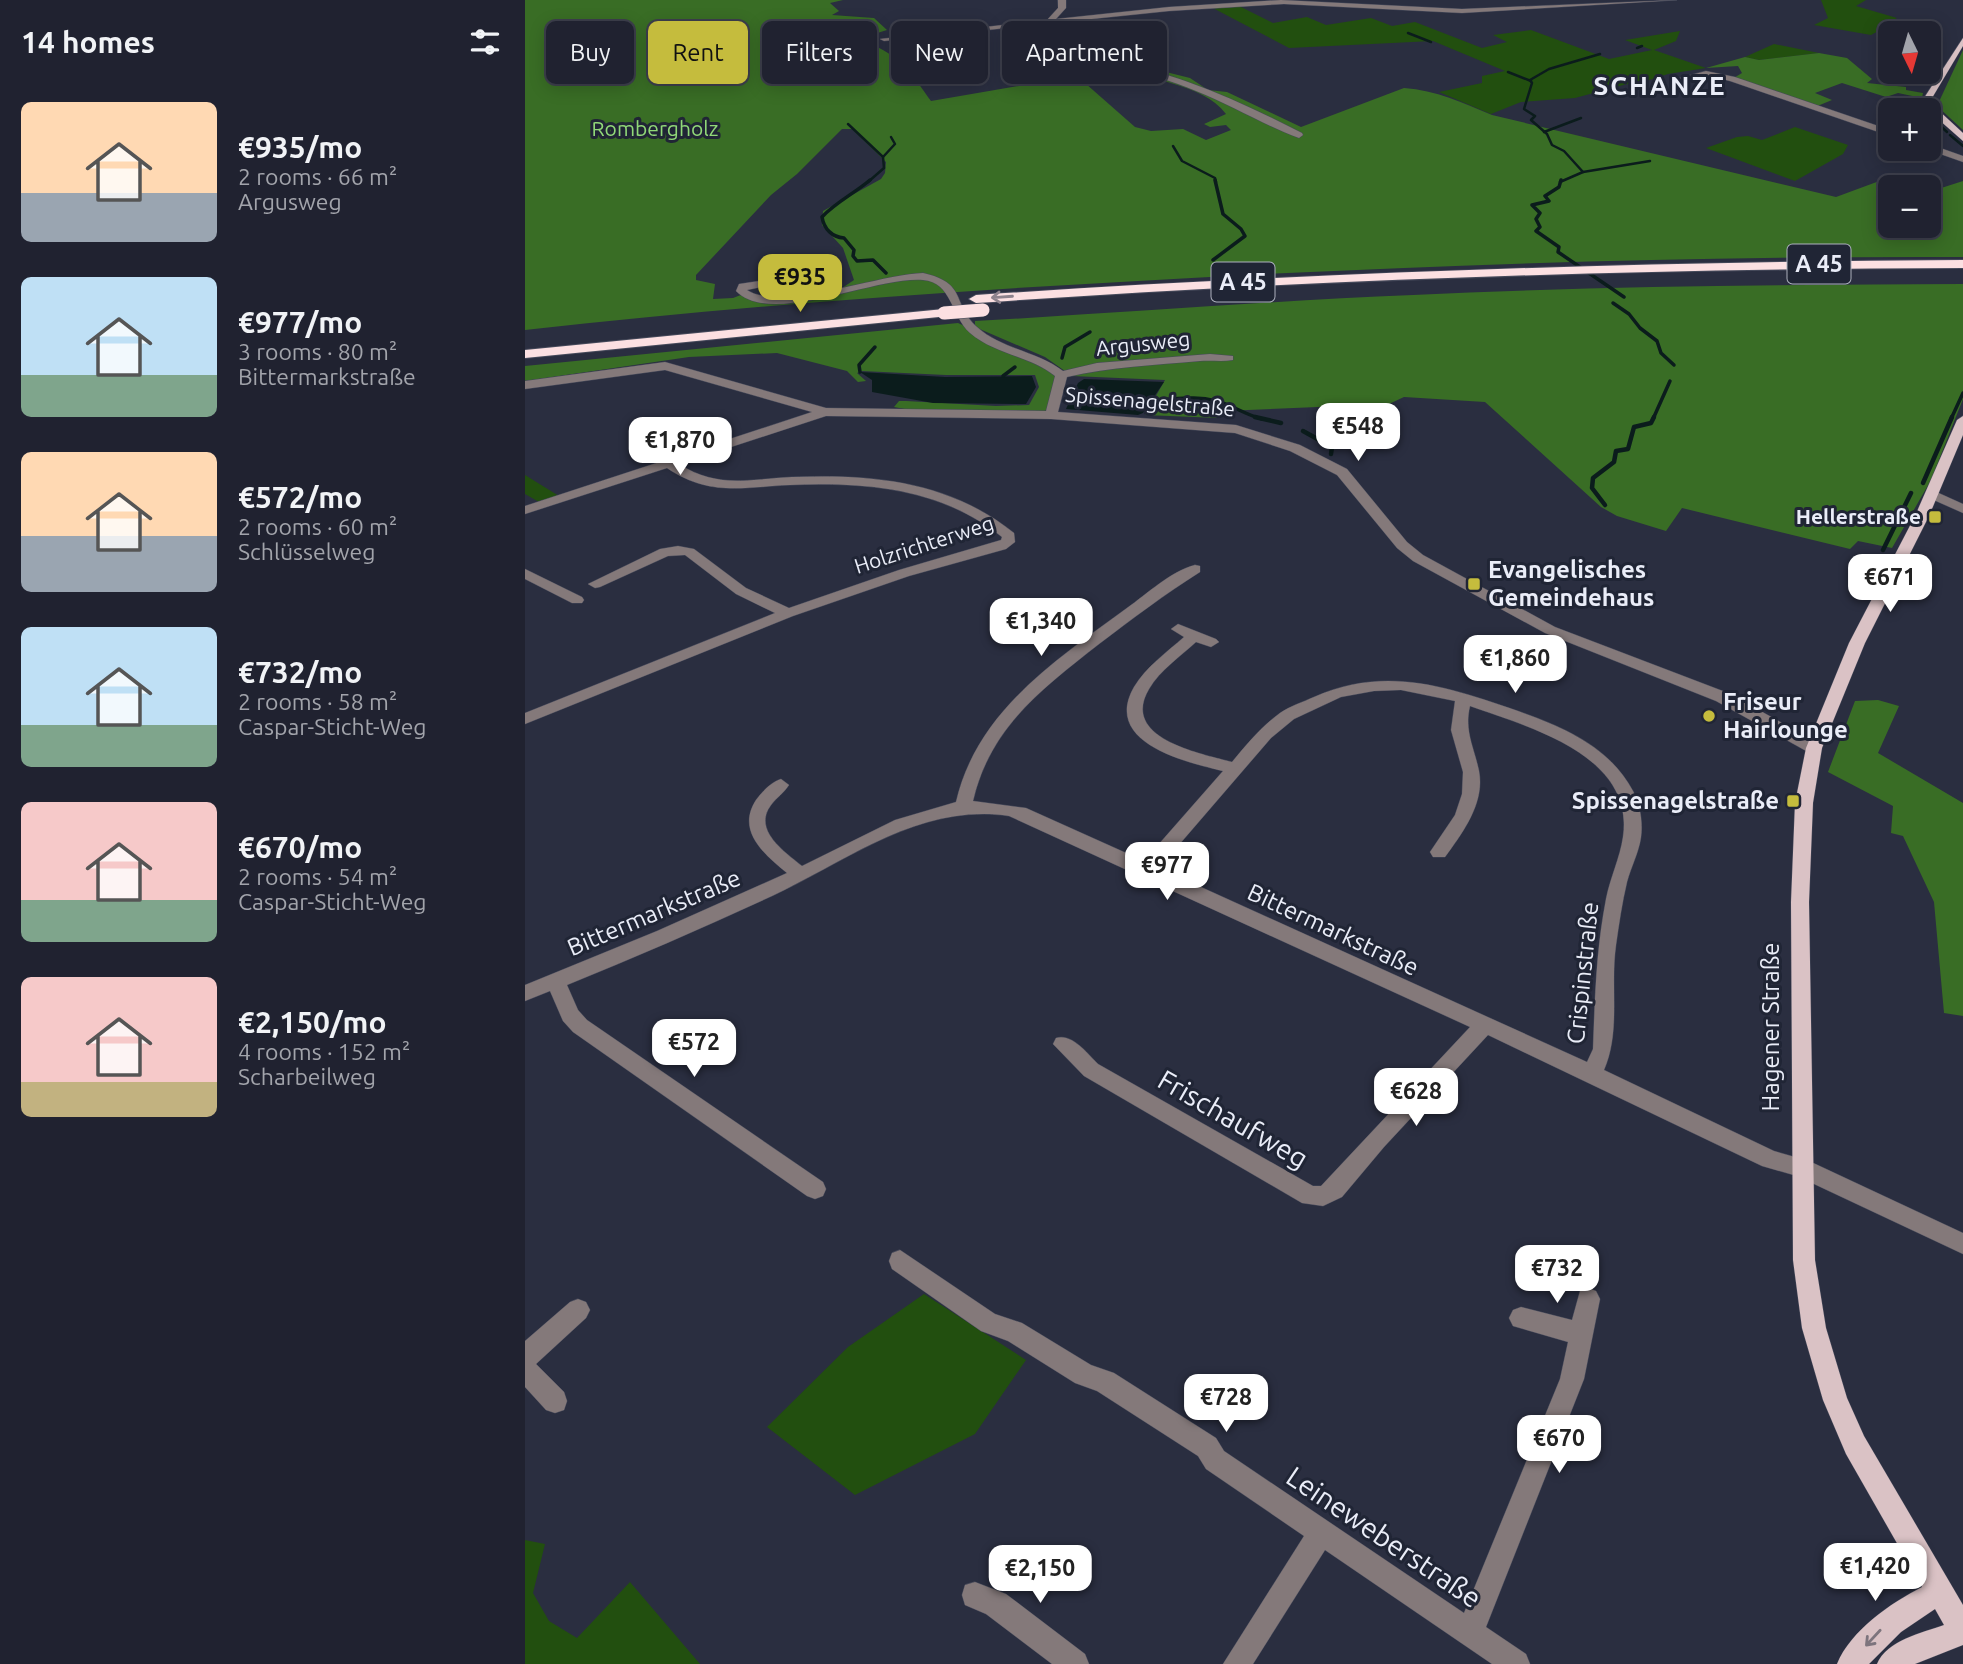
<!DOCTYPE html>
<html lang="en">
<head>
<meta charset="utf-8">
<style>
  body { margin:0; font-family:Ubuntu,sans-serif; background:#2d2f3c; color:#f1f3f6; height:100vh; display:flex; flex-direction:column; font-size:26px; white-space:nowrap }
  * { box-sizing:border-box; margin:0 }
  p { font-size:23px; color:#a2a4ab }
  .icon { flex:none; width:38px; height:38px; fill:none; stroke:currentColor; stroke-width:2; stroke-linecap:round; stroke-linejoin:round }
  .map { position:relative; flex:1; overflow:hidden }
  .sheet { display:flex; flex-direction:column; background:#202230; width:525px }
  .sheet>* { flex:none }
  .hud { position:absolute; left:21px; top:21px; width:665px; height:63px; display:flex; gap:14px }
  .needle { width:46px; rotate:175deg }
  .fabs { position:absolute; left:1353px; top:21px; display:grid; gap:14px }
  .fabs a { display:grid; place-items:center; width:63px; height:63px; border-radius:10px; background:#202230; box-shadow:0 4px 18px #0003,0 0 0 2px #3d3f4c; font-size:35px }
  .price { position:absolute; translate:-50% -60px; padding:0 16px; border-radius:14px; background:#fff; color:#222; font-size:23px; line-height:46px; filter:drop-shadow(0 2px 4px #0008) }
  .price::after { content:''; position:absolute; left:50%; top:42px; width:21px; height:16px; margin-left:-10px; background:inherit; clip-path:polygon(0 0,100% 0,50% 100%) }
  .price.selected { background:#c5bc3d; color:#111 }
  ul { padding:0; list-style:none }
  li { display:flex; align-items:center; gap:21px; height:175px; padding:0 21px }
  li span { display:grid; place-items:center; flex:none; width:196px; height:140px; border-radius:10px; color:#555 }
  li>.icon { margin-inline-start:auto }
  span .icon { width:84px; height:84px; fill:#fffc; stroke-width:1 }
  li b { font-size:30px }
  h2 { display:flex; justify-content:space-between; align-items:center; height:84px; padding:0 21px; font-size:30px }
  .pill { padding:0 24px; border-radius:10px; background:#202230; box-shadow:0 4px 18px #0003,0 0 0 2px #3d3f4c; font-size:24px; line-height:63px }
  .pill.selected { background:#c5bc3d; color:#111 }
  main { display:flex; flex:1; min-height:0 }
  .map>svg:first-child { display:block }
  .green { fill:#224f0f }
  .forest { fill:#396d25; fill-rule:evenodd }
  .water { fill:#0b1c1c }
  .lines { fill:none; stroke-linecap:round; stroke-linejoin:round }
  .stream-far2 { stroke:#0b1c1c; stroke-width:2.5 }
  .stream-far1 { stroke:#0b1c1c; stroke-width:3.5 }
  .stream { stroke:#0b1c1c; stroke-width:4.5 }
  .minor-casing { stroke:#45495a; stroke-width:1 }
  .major-casing { stroke:#45495a; stroke-width:1 }
  .highway-casing { stroke:#45495a; stroke-width:2 }
  .minor { fill:#84797a; fill-rule:evenodd }
  .major { fill:#dac2c5; fill-rule:evenodd }
  .highway { fill:#fce0e2; fill-rule:evenodd }
  .highway-bridge-casing { stroke:#45495a; stroke-width:14; stroke-linecap:butt }
  .highway-bridge { stroke:#fce0e2; stroke-width:13 }
  .oneway { stroke:#8e828c }
  .oneway2 { stroke:#7d747d }
  .poi-dot { fill:#c5bc3d; stroke:#202535; stroke-width:2.5 }
  .labels { text-anchor:middle; stroke-width:6; stroke-linejoin:round; paint-order:stroke }
  .far-park-label { font-size:21px; fill:#90d878; stroke:#202535 }
  .far-street-label { font-size:21px; fill:#eaedf8; stroke:#202535 }
  .far-poi-label { font-size:21px; font-weight:bold; fill:#eaedf8; stroke:#202535; text-anchor:end }
  .shield { fill:#202535; stroke:#adb1be; stroke-width:2 }
  .shield-label { font-size:23px; font-weight:bold; fill:#eaedf8 }
  .poi-label { font-size:24px; font-weight:bold; fill:#eaedf8; stroke:#202535; text-anchor:start }
  .street-label { font-size:24px; fill:#eaedf8; stroke:#202535 }
  .far-district-label { font-size:26px; font-weight:bold; letter-spacing:2px; fill:#eaedf8; stroke:#202535 }
  .near-street-label { font-size:28px; fill:#eaedf8; stroke:#202535 }
</style>
</head>
<body>
<main>
<section class="sheet">
<h2>14 homes<svg class="icon" aria-label="filters" viewBox="0 0 24 24"><path d="M4 7h16M4 17h16"/><circle cx="9" cy="7" r="2"/><circle cx="15" cy="17" r="2"/></svg></h2>
<ul>
<li><span style="background:linear-gradient(#ffd9b3 65%,#9aa5b1 0)"><svg class="icon" aria-label="home" viewBox="0 0 24 24"><path d="M3 11l9-7 9 7M6 9v11h12V9"/></svg></span><div><b>€935/mo</b><p>2 rooms · 66 m²</p><p>Argusweg</p></div></li>
<li><span style="background:linear-gradient(#bfe0f5 70%,#7fa58c 0)"><svg class="icon" aria-label="home" viewBox="0 0 24 24"><path d="M3 11l9-7 9 7M6 9v11h12V9"/></svg></span><div><b>€977/mo</b><p>3 rooms · 80 m²</p><p>Bittermarkstraße</p></div></li>
<li><span style="background:linear-gradient(#ffd9b3 60%,#9aa5b1 0)"><svg class="icon" aria-label="home" viewBox="0 0 24 24"><path d="M3 11l9-7 9 7M6 9v11h12V9"/></svg></span><div><b>€572/mo</b><p>2 rooms · 60 m²</p><p>Schlüsselweg</p></div></li>
<li><span style="background:linear-gradient(#bfe0f5 70%,#7fa58c 0)"><svg class="icon" aria-label="home" viewBox="0 0 24 24"><path d="M3 11l9-7 9 7M6 9v11h12V9"/></svg></span><div><b>€732/mo</b><p>2 rooms · 58 m²</p><p>Caspar-Sticht-Weg</p></div></li>
<li><span style="background:linear-gradient(#f6c9c9 70%,#7fa58c 0)"><svg class="icon" aria-label="home" viewBox="0 0 24 24"><path d="M3 11l9-7 9 7M6 9v11h12V9"/></svg></span><div><b>€670/mo</b><p>2 rooms · 54 m²</p><p>Caspar-Sticht-Weg</p></div></li>
<li><span style="background:linear-gradient(#f6c9c9 75%,#c2b280 0)"><svg class="icon" aria-label="home" viewBox="0 0 24 24"><path d="M3 11l9-7 9 7M6 9v11h12V9"/></svg></span><div><b>€2,150/mo</b><p>4 rooms · 152 m²</p><p>Scharbeilweg</p></div></li>
</ul>
</section>
<div class="map">
<svg width="1438" height="1664" viewBox="0 0 1438 1664">
  <rect width="100%" height="100%" fill="#2a2e40"/>
  <g class="green">
    <path d="M 1296,0 L 1341,0 L 1331,6 L 1372,18 L 1352,28 L 1357,29 L 1346,35 L 1289,25 L 1303,18 Z"/>
    <path d="M 712,5 L 748,23 L 782,17 L 801,25 L 846,18 L 867,26 L 890,22 L 957,48 L 982,42 L 968,35 L 1006,30 L 1084,59 L 1127,50 L 1100,40 L 1155,31 L 1151,41 L 1129,50 L 1181,68 L 1143,74 L 1106,86 L 1102,84 L 1050,98 L 996,102 L 966,114 L 914,92 L 957,83 L 957,76 L 980,71 L 908,41 L 764,48 L 684,6 Z"/>
    <path d="M 1249,44 L 1294,53 L 1234,60 L 1220,57 Z"/>
    <path d="M 559,45 L 588,56 L 540,65 L 524,51 Z"/>
    <path d="M 1270,127 L 1323,145 L 1318,154 L 1270,181 L 1181,148 L 1212,137 L 1223,136 L 1237,140 Z"/>
    <path d="M 0,475 L 34,496 L 14,502 L 0,494 Z"/>
    <path d="M 399,1294 L 501,1360 L 450,1434 L 330,1495 L 242,1427 L 323,1347 Z"/>
    <path d="M 0,1540 L 20,1544 L 8,1593 L 24,1621 L 52,1638 L 105,1582 L 175,1664 L 0,1664 Z"/>
  </g>
  <g class="forest">
    <path d="M 0,0 L 318,0 L 305,3 L 314,11 L 307,15 L 349,18 L 362,30 L 346,35 L 337,43 C 369,47 389,77 406,101 L 552,76 L 610,127 L 626,131 L 658,129 L 681,140 L 706,130 L 701,125 L 685,127 L 679,124 L 701,114 C 677,81 619,83 585,60 L 611,57 L 641,72 L 665,78 L 683,90 L 702,92 L 776,127 L 879,88 C 911,90 938,103 967,115 L 1311,197 L 1376,173 L 1410,190 L 1438,181 L 1438,257 C 1163,256 888,265 613,281 C 409,292 204,307 0,330 ZM 317,129 L 327,129 L 361,162 L 360,173 L 356,179 L 298,211 L 297,225 L 318,248 L 329,280 L 317,288 L 233,297 L 221,293 L 208,298 L 188,299 L 190,284 L 171,280 L 171,275 L 246,195 L 272,174 ZM 1365,187 L 1404,187 L 1404,226 L 1365,226 Z"/>
    <path d="M 1438,50 L 1438,130 L 1412,106 Z"/>
    <path d="M 1294,53 L 1322,58 L 1347,79 L 1342,83 L 1381,87 L 1381,90 L 1398,93 L 1397,98 L 1373,93 L 1361,97 L 1317,83 L 1290,93 L 1307,100 L 1290,107 L 1207,79 L 1217,73 L 1213,66 L 1181,68 L 1220,57 L 1234,60 Z"/>
    <path d="M 1438,284 L 1438,399 L 1406,480 L 1367,548 L 1333,541 L 1325,549 L 1157,508 L 1141,531 L 1092,516 L 1076,507 L 960,402 L 879,397 L 864,404 L 699,411 L 693,418 L 620,415 L 640,380 L 547,376 L 520,357 L 450,327 L 450,321 C 596,313 742,301 888,295 C 1071,286 1255,285 1438,284 Z"/>
    <path d="M 433,323 L 508,357 L 530,376 L 531,385 L 524,409 L 516,413 L 390,411 L 369,407 L 374,401 L 381,401 L 471,406 L 504,405 L 514,387 L 510,375 L 421,375 L 337,371 L 332,373 L 341,381 L 333,382 L 322,371 L 252,353 L 164,357 L 0,381 L 0,366 Z"/>
    <path d="M 1353,700 L 1374,706 L 1353,753 L 1438,803 L 1438,1016 L 1419,1013 L 1409,902 L 1378,836 L 1366,833 L 1368,806 L 1303,772 L 1330,701 Z"/>
  </g>
  <g class="water">
    <path d="M 335,372 L 420,377 L 507,376 L 511,387 L 501,404 L 408,403 L 347,392 L 347,380 Z"/>
    <path d="M 559,379 L 639,382 L 618,413 L 613,415 L 541,409 L 553,383 Z"/>
  </g>
  <g class="lines">
    <g class="stream-far2">
      <path d="M 883,33 L 906,42"/>
      <path d="M 1112,48 L 1117,46"/>
      <path d="M 983,72 L 1006,81"/>
      <path d="M 1404,115 L 1422,132"/>
      <path d="M 323,124 L 358,157 L 359,168 L 343,182"/>
      <path d="M 1019,132 L 1056,118"/>
      <path d="M 1425,135 L 1438,146"/>
      <path d="M 648,146 L 657,161 L 690,178 L 691,182"/>
      <path d="M 358,157 L 370,144 L 366,137"/>
      <path d="M 1058,172 L 1125,161"/>
      <path d="M 1035,182 L 1058,172 L 1039,151 L 1027,145 L 1022,134 L 1006,120 L 1010,116 L 999,109 L 1007,83 L 1005,80 L 1024,69 L 1075,54"/>
    </g>
    <g class="stream-far1">
      <path d="M 345,180 C 330,193 311,202 297,217 C 299,229 307,237 319,238 L 329,250 L 328,256 L 332,261 L 348,260 L 361,273"/>
      <path d="M 1036,180 L 1034,187 L 1020,196 L 1024,201 L 1007,205 L 1015,213 L 1011,219 L 1015,227 L 1011,231 L 1034,247 L 1033,252 L 1099,297"/>
      <path d="M 688,260 L 720,236 L 716,229 L 698,214 L 690,180"/>
      <path d="M 1088,303 L 1104,314 L 1115,328 L 1132,341 L 1136,353 L 1149,365"/>
      <path d="M 537,358 L 540,347 L 565,332"/>
      <path d="M 335,372 L 334,365 L 350,347"/>
      <path d="M 478,376 L 490,367"/>
      <path d="M 626,400 C 649,400 668,395 691,401 C 707,405 721,415 737,419"/>
      <path d="M 1128,419 L 1145,381"/>
      <path d="M 1426,419 L 1438,393"/>
    </g>
    <g class="stream">
      <path d="M 730,417 L 756,423"/>
      <path d="M 778,431 L 807,447 L 806,454"/>
      <path d="M 1398,483 L 1427,417"/>
      <path d="M 1080,505 L 1067,488 L 1068,478 L 1089,462 L 1091,451 L 1103,449 L 1109,427 L 1126,423 L 1129,417"/>
      <path d="M 1358,550 L 1386,493"/>
    </g>
    <g class="minor-casing">
      <g id="minor">
        <path d="M 533,0 L 541,0 L 541,8 L 531,19 L 644,7 L 756,0 L 937,9 L 1152,0 L 937,13 L 759,4 L 644,11 L 528,23 C 564,54 619,66 663,82 C 702,96 740,114 777,133 L 778,135 L 774,138 C 739,125 706,105 671,91 C 623,71 560,60 520,24 L 359,41 L 355,39 L 522,20 L 533,8 Z"/>
        <path d="M 1181,71 L 1210,77 L 1365,130 L 1365,136 L 1205,81 L 1181,75 L 1159,80 L 1155,78 Z"/>
        <path d="M 1404,144 L 1438,156 L 1438,162 L 1401,149 L 1404,149 Z"/>
        <path d="M 398,273 C 443,283 426,303 452,327 C 476,349 512,351 538,371 L 572,363 L 685,354 L 708,356 L 708,360 C 697,362 686,360 675,361 C 630,365 586,367 542,377 L 533,412 L 711,425 L 775,445 L 822,469 L 882,542 L 898,555 L 1030,627 L 1203,693 L 1295,744 L 1297,748 L 1295,752 L 1283,752 L 1191,701 L 1020,633 L 888,561 L 872,548 L 812,475 L 765,451 L 710,433 L 526,419 L 301,416 L 154,464 C 193,489 224,479 267,477 C 348,474 424,481 489,533 L 490,542 L 481,549 L 384,576 L 268,616 L 0,724 L 0,713 L 250,613 L 211,594 L 160,555 L 143,556 L 75,587 L 70,588 L 63,584 L 135,549 L 153,546 L 169,549 L 221,588 L 264,608 L 374,570 L 476,540 L 477,537 C 416,488 341,482 265,485 C 218,487 185,497 142,468 L 0,514 L 0,506 L 287,412 L 140,370 L 0,389 L 0,381 L 140,362 L 301,408 L 521,411 L 530,376 C 505,356 469,354 445,333 C 426,316 427,282 398,280 C 350,276 246,327 211,291 L 214,284 L 247,279 L 252,282 L 251,284 L 222,290 C 253,312 356,274 398,273 Z"/>
        <path d="M 1407,490 L 1438,504 L 1438,513 L 1402,497 L 1400,494 Z"/>
        <path d="M 670,565 L 675,566 L 675,572 C 640,594 607,619 574,644 C 518,688 465,727 448,801 L 501,808 L 619,861 L 698,771 C 661,762 577,743 609,687 C 621,667 642,652 659,637 L 646,629 L 653,624 L 691,639 L 694,642 L 686,647 L 671,642 C 656,656 635,670 624,689 C 595,738 673,753 707,762 C 722,744 736,727 755,713 C 765,706 778,702 789,697 C 861,665 923,687 993,711 C 1038,727 1084,746 1108,791 C 1115,804 1118,822 1116,837 C 1114,852 1106,867 1102,882 C 1097,903 1094,924 1091,945 C 1085,987 1096,1031 1079,1070 L 1249,1151 L 1284,1161 L 1438,1233 L 1438,1254 L 1272,1176 L 1237,1166 L 963,1035 L 859,1147 L 817,1197 L 798,1206 L 777,1203 L 559,1076 L 528,1044 L 531,1038 C 547,1033 562,1053 573,1064 L 788,1186 L 796,1186 L 945,1027 L 484,816 C 395,803 324,860 247,896 C 180,927 111,957 42,985 L 53,1010 L 62,1020 L 298,1182 L 301,1189 L 298,1196 L 290,1199 L 282,1196 L 48,1032 L 38,1021 L 25,991 L 0,1001 L 0,985 L 132,931 L 262,873 C 239,854 211,831 231,800 C 237,792 246,782 256,779 L 264,785 C 259,793 251,798 246,805 C 227,830 260,852 277,866 L 370,820 L 431,802 C 452,711 531,660 602,608 C 622,594 646,571 670,565 ZM 876,690 L 930,701 L 926,730 L 938,772 L 937,794 L 930,815 L 905,852 L 908,857 L 920,857 C 938,832 960,803 954,771 C 949,747 939,731 945,706 C 1004,727 1110,755 1098,837 C 1095,858 1085,878 1081,899 C 1071,951 1070,997 1068,1049 L 1062,1062 L 634,868 L 746,738 L 769,719 L 816,697 L 849,691 Z"/>
        <path d="M 0,569 L 57,597 L 59,600 L 57,603 L 47,603 L 0,579 Z"/>
        <path d="M 375,1250 L 470,1314 L 497,1323 L 566,1365 L 589,1373 L 691,1438 L 699,1451 L 939,1613 L 1035,1379 L 1043,1342 L 988,1326 L 984,1318 L 988,1310 L 996,1307 L 1047,1320 L 1055,1291 L 1063,1288 L 1071,1291 L 1075,1299 L 1059,1379 L 961,1627 L 1001,1654 L 1005,1664 L 967,1664 L 800,1550 L 728,1664 L 698,1664 L 779,1536 L 681,1469 L 673,1456 L 572,1391 L 550,1383 L 483,1341 L 456,1331 L 367,1269 L 364,1261 L 367,1253 Z"/>
        <path d="M 53,1299 L 61,1302 L 65,1310 L 61,1318 L 11,1364 L 39,1392 L 42,1401 L 39,1410 L 30,1413 L 21,1410 L 0,1387 L 0,1341 L 45,1302 Z"/>
        <path d="M 450,1582 L 481,1594 L 560,1654 L 564,1664 L 527,1664 L 461,1614 L 440,1605 L 437,1595 L 440,1585 Z"/>
      </g>
    </g>
    <g class="major-casing">
      <g id="major">
        <path d="M 1438,38 L 1438,46 L 1407,98 L 1411,108 L 1438,133 L 1438,141 L 1404,111 L 1399,98 Z"/>
        <path d="M 1438,416 L 1438,435 L 1404,516 L 1340,643 L 1297,748 L 1288,803 L 1284,902 L 1290,1260 L 1301,1328 L 1322,1398 L 1339,1436 L 1438,1605 L 1438,1645 L 1390,1664 L 1352,1664 C 1362,1640 1397,1633 1419,1625 L 1410,1609 L 1376,1632 L 1344,1664 L 1312,1664 C 1326,1630 1366,1603 1397,1587 L 1321,1454 L 1298,1400 L 1277,1328 L 1268,1260 L 1266,902 L 1270,803 L 1281,748 L 1324,643 L 1390,516 L 1432,420 Z"/>
      </g>
    </g>
    <g class="highway-casing">
      <g id="highway">
        <path d="M 1438,260 L 1438,268 C 1108,269 780,280 451,303 L 444,299 L 451,295 C 780,273 1108,262 1438,260 Z"/>
        <path d="M 419,309 L 424,310 L 424,316 L 0,358 L 0,350 Z"/>
      </g>
    </g>
    <use href="#minor" class="minor"/>
    <use href="#major" class="major"/>
    <use href="#highway" class="highway"/>
    <g class="highway-bridge-casing">
      <path id="highway-bridge" d="M 419,313 L 458,310"/>
    </g>
    <use href="#highway-bridge" class="highway-bridge"/>
  </g>
  <defs><path id="oneway-shaft" d="M-6 0H5M1.5-3L5.5 0L1.5 3" fill="none" stroke-width="1.6" stroke-linecap="round" stroke-linejoin="round" transform="scale(1.75)"/></defs>
  <use class="oneway" href="#oneway-shaft" transform="translate(477 297) rotate(176)"/>
  <use class="oneway2" href="#oneway-shaft" transform="translate(1348 1638) rotate(133)"/>
  <g class="poi-dot">
    <rect x="1403" y="510" width="14" height="14" rx="3.5"/>
    <rect x="942" y="577" width="14" height="14" rx="3.5"/>
    <circle cx="1184" cy="716" r="7"/>
    <rect x="1261" y="794" width="14" height="14" rx="3.5"/>
  </g>
  <g class="labels">
    <g class="far-park-label">
      <text x="130" y="136">Rombergholz</text>
    </g>
    <g class="far-street-label">
      <text transform="translate(618 344) rotate(-6)" y="7">Argusweg</text>
      <text transform="translate(625 402) rotate(5)" y="7">Spissenagelstraße</text>
      <text transform="translate(399 545) rotate(-18)" y="7">Holzrichterweg</text>
    </g>
    <g class="far-poi-label">
      <text x="1396" y="524">Hellerstraße</text>
    </g>
    <g class="shield">
      <rect x="1262.5" y="244.5" width="63" height="39" rx="5"/>
      <rect x="686.5" y="262.5" width="63" height="39" rx="5"/>
    </g>
    <g class="shield-label">
      <text x="1294" y="272">A 45</text>
      <text x="718" y="290">A 45</text>
    </g>
    <g class="poi-label">
      <text x="963" y="578">Evangelisches<tspan x="963" dy="28">Gemeindehaus</tspan></text>
      <text x="1198" y="710">Friseur<tspan x="1198" dy="28">Hairlounge</tspan></text>
      <text x="1254" y="809" text-anchor="end">Spissenagelstraße</text>
    </g>
    <g class="street-label">
      <text transform="translate(129 913) rotate(-23)" y="8">Bittermarkstraße</text>
      <text transform="translate(808 930) rotate(25)" y="8">Bittermarkstraße</text>
      <text transform="translate(1058 973) rotate(-84)" y="8">Crispinstraße</text>
      <text transform="translate(1246 1027) rotate(-90)" y="8">Hagener Straße</text>
    </g>
    <g class="far-district-label">
      <text x="1135" y="95">SCHANZE</text>
    </g>
    <g class="near-street-label">
      <text transform="translate(708 1119) rotate(30)" y="10">Frischaufweg</text>
      <text transform="translate(859 1537) rotate(34)" y="10">Leineweberstraße</text>
    </g>
  </g>
</svg>
<div class="fabs">
<a><svg class="needle" viewBox="-14 -14 28 28"><path d="M0-13l5 13h-10z" fill="#e53935"/><path d="M0 13l5-13h-10z" fill="#a2a4ab"/></svg></a>
<a>+</a>
<a>−</a>
</div>
<b class="price selected" style="left:275px;top:314px">€935</b>
<b class="price" style="left:833px;top:463px">€548</b>
<b class="price" style="left:155px;top:477px">€1,870</b>
<b class="price" style="left:1365px;top:614px">€671</b>
<b class="price" style="left:516px;top:658px">€1,340</b>
<b class="price" style="left:990px;top:695px">€1,860</b>
<b class="price" style="left:642px;top:902px">€977</b>
<b class="price" style="left:169px;top:1079px">€572</b>
<b class="price" style="left:891px;top:1128px">€628</b>
<b class="price" style="left:1032px;top:1305px">€732</b>
<b class="price" style="left:701px;top:1434px">€728</b>
<b class="price" style="left:1034px;top:1475px">€670</b>
<b class="price" style="left:1350px;top:1603px">€1,420</b>
<b class="price" style="left:515px;top:1605px">€2,150</b>
<div class="hud">
<a class="pill">Buy</a>
<a class="pill selected">Rent</a>
<a class="pill">Filters</a>
<a class="pill">New</a>
<a class="pill">Apartment</a>
</div>
</div>
</main>
</body>
</html>
